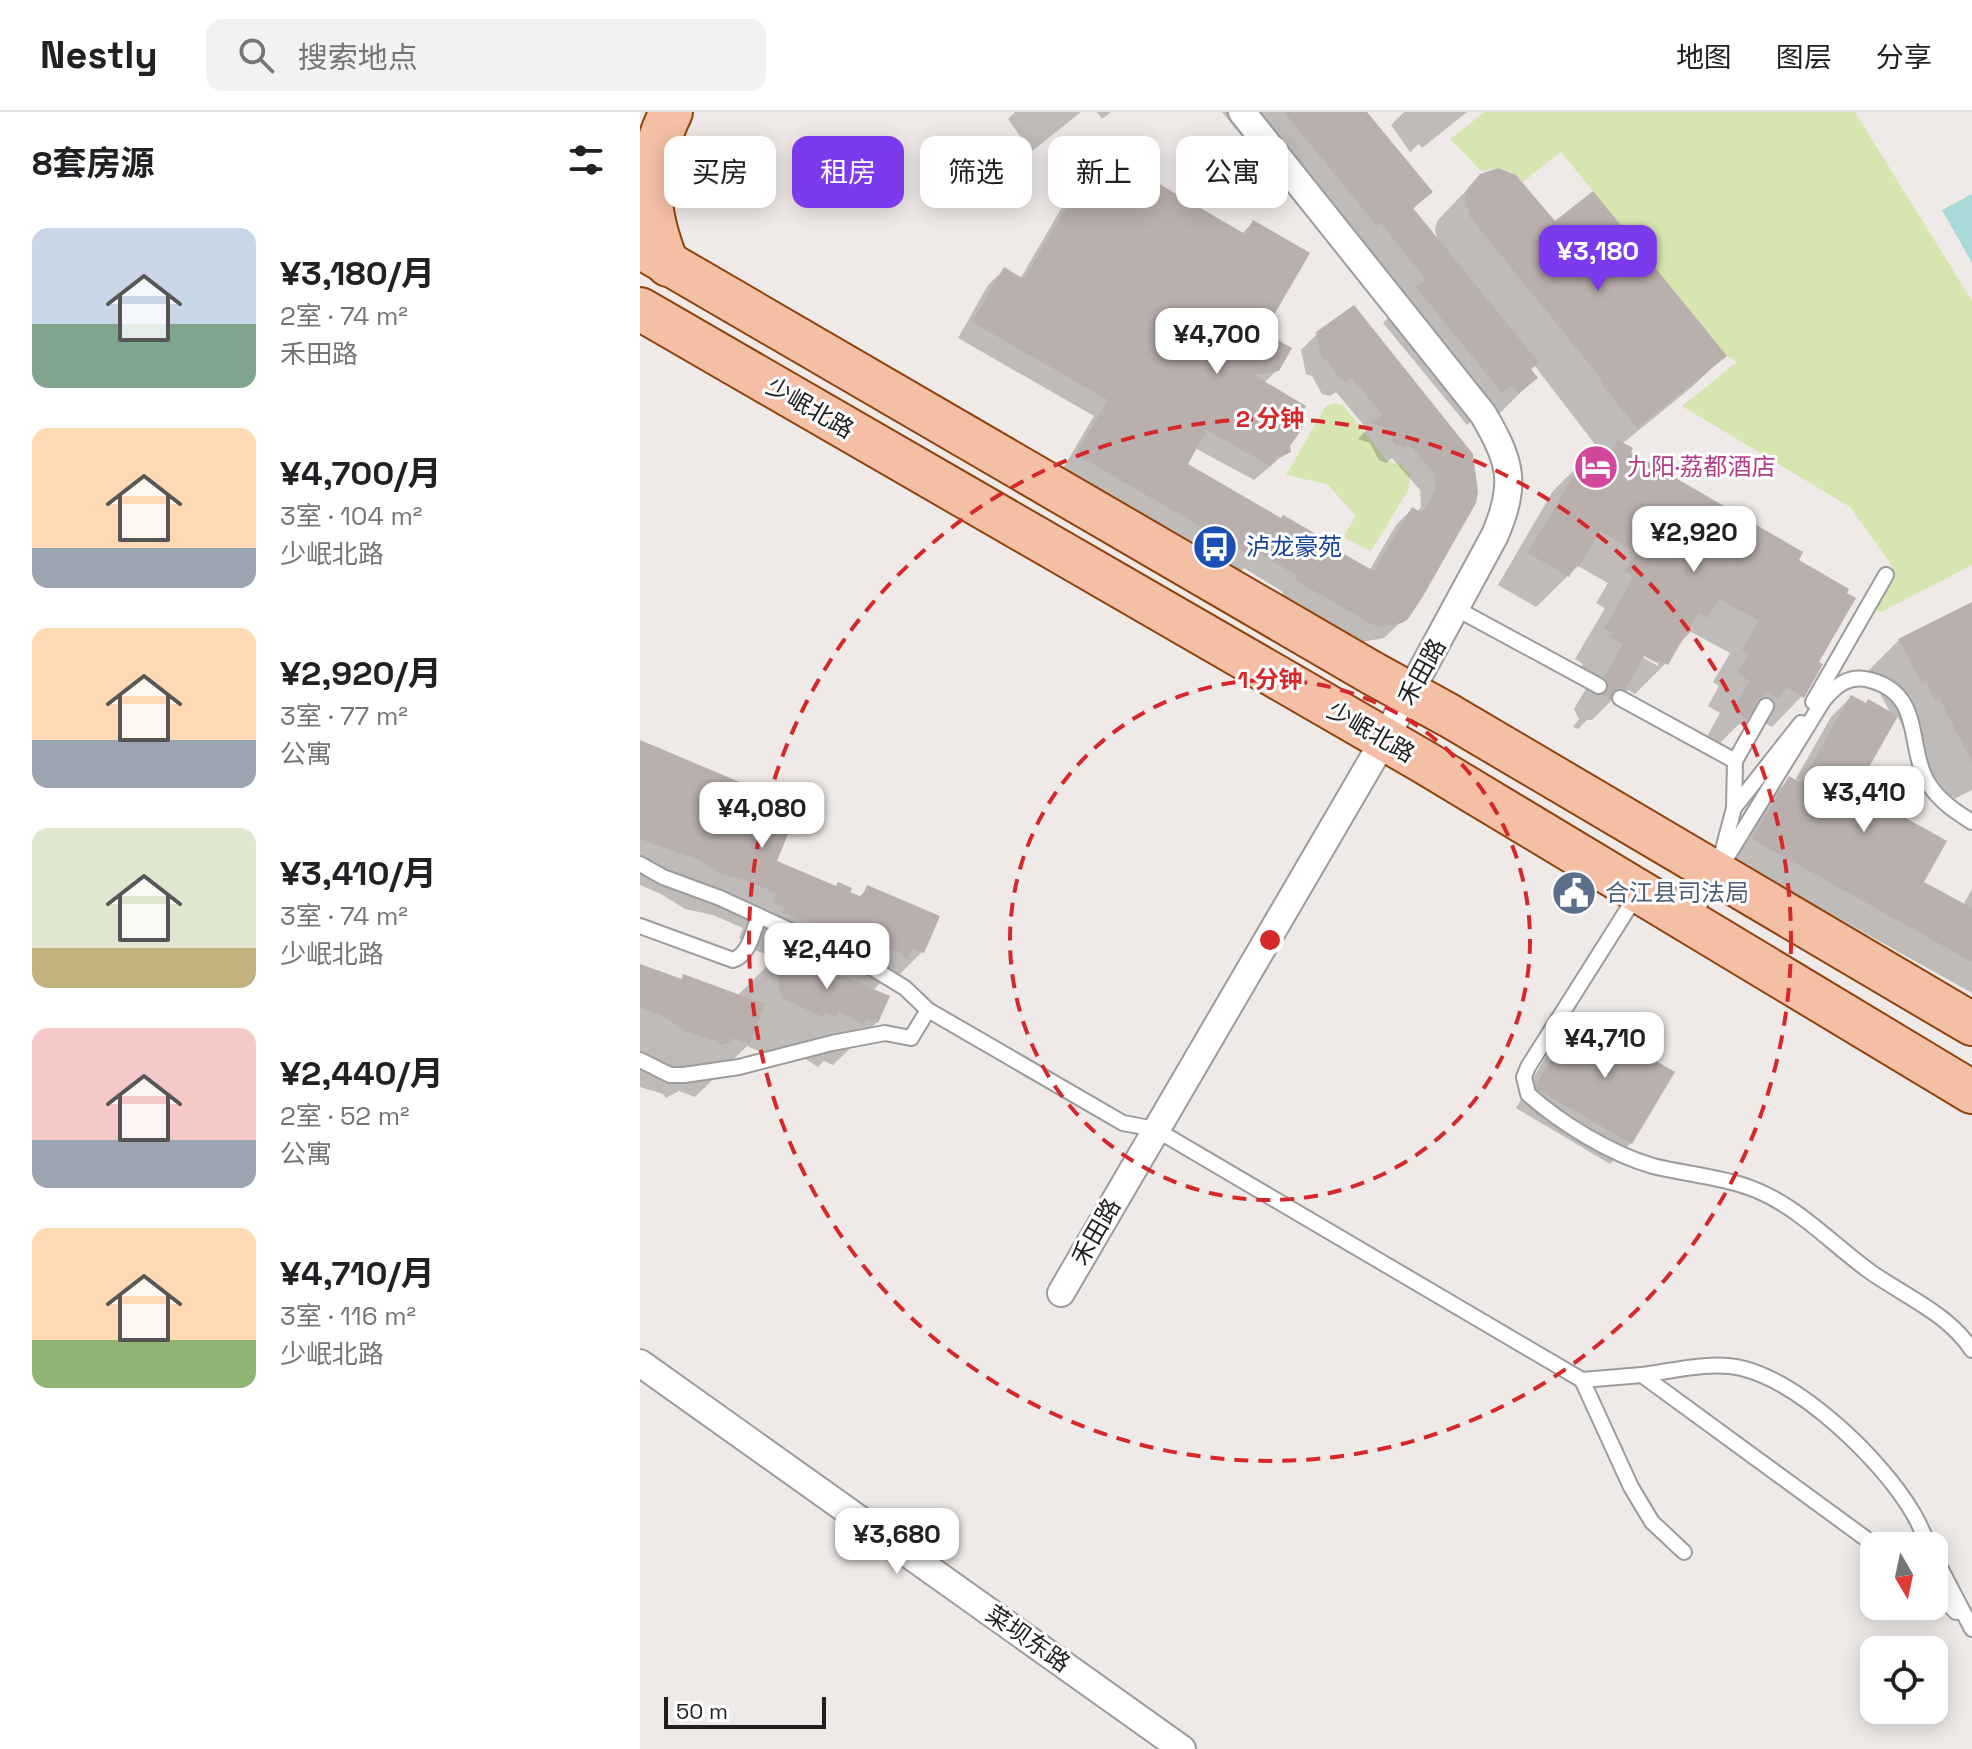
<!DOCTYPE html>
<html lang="zh">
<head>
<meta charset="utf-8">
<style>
  body { margin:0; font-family:"Space Grotesk","Noto Sans SC",sans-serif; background:#f2f2f2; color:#202124; height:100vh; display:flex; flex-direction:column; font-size:30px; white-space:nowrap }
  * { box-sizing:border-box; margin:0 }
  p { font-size:26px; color:#757577 }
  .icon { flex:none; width:44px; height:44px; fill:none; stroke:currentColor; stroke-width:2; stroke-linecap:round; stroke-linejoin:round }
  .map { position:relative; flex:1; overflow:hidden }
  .side { display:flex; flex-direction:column; background:#fff; width:640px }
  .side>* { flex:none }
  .banner { position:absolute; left:24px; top:24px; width:760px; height:72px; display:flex; gap:16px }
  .needle { width:52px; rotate:171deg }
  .fabs { position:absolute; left:1220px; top:1420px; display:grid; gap:16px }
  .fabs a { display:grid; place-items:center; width:88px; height:88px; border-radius:16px; background:#fff; box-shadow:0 4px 20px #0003; font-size:40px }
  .scale { position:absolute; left:24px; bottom:20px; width:162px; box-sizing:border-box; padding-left:8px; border:4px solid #1f1f1f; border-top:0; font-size:22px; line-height:28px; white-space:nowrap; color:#1f1f1f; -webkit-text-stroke:6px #fff; paint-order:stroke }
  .price { position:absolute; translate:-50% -68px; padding:0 18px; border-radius:16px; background:#fff; color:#222; font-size:26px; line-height:52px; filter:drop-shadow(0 2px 4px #0008) }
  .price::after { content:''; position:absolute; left:50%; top:48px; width:24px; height:18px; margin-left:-12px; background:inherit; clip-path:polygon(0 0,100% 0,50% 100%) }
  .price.on { background:#7c3aed; color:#fff }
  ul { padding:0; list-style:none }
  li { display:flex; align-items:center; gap:24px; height:200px; padding:0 32px }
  li span { display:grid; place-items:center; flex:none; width:224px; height:160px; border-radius:16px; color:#555 }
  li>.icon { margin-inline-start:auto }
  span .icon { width:96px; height:96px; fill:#fffc; stroke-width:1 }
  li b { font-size:34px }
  h2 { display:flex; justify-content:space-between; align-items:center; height:96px; padding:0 32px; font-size:34px }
  .chip { padding:0 28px; border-radius:16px; background:#fff; box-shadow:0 4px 20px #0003; font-size:28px; line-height:72px }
  .chip.on { background:#7c3aed; color:#fff }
  header { display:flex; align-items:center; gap:48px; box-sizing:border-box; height:112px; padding:0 40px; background:#fff; border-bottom:2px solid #e0e0e0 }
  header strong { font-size:38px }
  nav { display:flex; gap:44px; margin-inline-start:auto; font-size:28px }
  .search { width:560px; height:72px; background:#f2f2f2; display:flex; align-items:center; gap:20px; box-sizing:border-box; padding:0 28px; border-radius:16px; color:#757577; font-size:30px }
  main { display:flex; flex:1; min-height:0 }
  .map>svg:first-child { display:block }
  .grass { fill:#d7e5b1 }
  .water { fill:#aad9d9 }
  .shadow { fill:#0003; fill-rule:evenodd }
  .building { fill:#b9afac }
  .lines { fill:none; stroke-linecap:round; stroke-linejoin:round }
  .service-casing { stroke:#9c9c9c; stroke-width:18 }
  .minor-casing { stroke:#9c9c9c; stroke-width:30 }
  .primary-casing { stroke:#8f430c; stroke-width:46 }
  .service { stroke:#fff; stroke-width:14 }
  .minor { stroke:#fff; stroke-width:26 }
  .primary { stroke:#f5bfa6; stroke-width:42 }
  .ring { fill:none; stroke:#d62828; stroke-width:4; stroke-dasharray:14 10 }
  .labels { text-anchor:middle; stroke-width:6; stroke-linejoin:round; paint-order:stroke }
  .street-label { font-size:24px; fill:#1f1f1f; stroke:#fff }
  .hotel-label { font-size:24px; fill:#b23c85; stroke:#fff; text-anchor:start }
  .transit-label { font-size:24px; fill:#164399; stroke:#fff; text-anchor:start }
  .service-label { font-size:24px; fill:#4e5e75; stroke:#fff; text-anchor:start }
  .centre { fill:#d62828; stroke:#fff; stroke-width:4 }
  .ring-label { font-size:24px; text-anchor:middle; font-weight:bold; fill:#d62828; stroke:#fff; stroke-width:6; stroke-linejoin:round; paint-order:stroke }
</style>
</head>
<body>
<header>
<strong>Nestly</strong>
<div class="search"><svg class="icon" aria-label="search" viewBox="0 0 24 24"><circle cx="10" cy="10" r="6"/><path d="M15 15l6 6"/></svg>搜索地点</div>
<nav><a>地图</a><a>图层</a><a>分享</a></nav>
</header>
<main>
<section class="side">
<h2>8套房源<svg class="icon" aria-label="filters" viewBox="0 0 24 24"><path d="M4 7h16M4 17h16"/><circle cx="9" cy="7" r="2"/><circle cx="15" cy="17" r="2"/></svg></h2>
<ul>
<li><span style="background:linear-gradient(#c9d6e8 60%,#7fa58c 0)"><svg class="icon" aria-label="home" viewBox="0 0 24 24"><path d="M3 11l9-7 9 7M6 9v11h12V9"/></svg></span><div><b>¥3,180/月</b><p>2室 · 74 m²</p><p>禾田路</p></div></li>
<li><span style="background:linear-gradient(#ffd9b3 75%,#9aa5b1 0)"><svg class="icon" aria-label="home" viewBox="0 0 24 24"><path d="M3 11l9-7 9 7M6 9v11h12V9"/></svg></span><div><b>¥4,700/月</b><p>3室 · 104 m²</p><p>少岷北路</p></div></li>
<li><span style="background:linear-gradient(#ffd9b3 70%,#9aa5b1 0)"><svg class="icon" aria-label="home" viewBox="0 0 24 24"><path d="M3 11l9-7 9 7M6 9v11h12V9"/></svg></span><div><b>¥2,920/月</b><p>3室 · 77 m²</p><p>公寓</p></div></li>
<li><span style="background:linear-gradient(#dfe7d0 75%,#c2b280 0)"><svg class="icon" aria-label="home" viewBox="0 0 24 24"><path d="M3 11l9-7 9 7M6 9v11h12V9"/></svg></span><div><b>¥3,410/月</b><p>3室 · 74 m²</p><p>少岷北路</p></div></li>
<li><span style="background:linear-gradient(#f6c9c9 70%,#9aa5b1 0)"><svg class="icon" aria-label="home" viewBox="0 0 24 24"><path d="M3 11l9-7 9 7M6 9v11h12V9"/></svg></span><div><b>¥2,440/月</b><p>2室 · 52 m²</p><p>公寓</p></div></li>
<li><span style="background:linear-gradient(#ffd9b3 70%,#8fb573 0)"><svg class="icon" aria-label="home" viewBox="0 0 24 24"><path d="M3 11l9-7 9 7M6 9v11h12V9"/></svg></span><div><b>¥4,710/月</b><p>3室 · 116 m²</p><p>少岷北路</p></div></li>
</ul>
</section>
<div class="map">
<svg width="1332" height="1637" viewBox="0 0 1332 1637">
  <rect width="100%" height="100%" fill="#efeae7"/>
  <g class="grass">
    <path d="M 845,0 L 1215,0 L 1332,189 L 1332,453 L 1239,501 L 1233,489 L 1253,455 L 1210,395 L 1042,294 L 1097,250 L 1087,244 L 921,40 L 883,70 C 871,58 858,53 842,60 L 810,27 Z"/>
    <path d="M 695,291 L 703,293 L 746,348 L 761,353 L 770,363 L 769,377 L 731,439 L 706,427 L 705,422 L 716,404 L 687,372 L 646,363 L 686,294 Z"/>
  </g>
  <path class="water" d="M 1332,82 L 1332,151 L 1302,98 Z"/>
  <g class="shadow">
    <path d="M 375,0 L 441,0 L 391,40 L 368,7 Z"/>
    <path d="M 457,0 L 471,0 L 462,7 Z"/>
    <path d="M 582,0 L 725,0 L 790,80 L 772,98 L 798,129 L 795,118 L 797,109 L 841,63 L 915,112 L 1084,244 L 1053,274 L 982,332 L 988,341 L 1156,448 L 1176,550 L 1162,584 L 1132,615 L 1117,607 L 1107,617 L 1099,612 L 1075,636 L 1064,630 L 1080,601 L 1068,594 L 1079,574 L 1073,570 L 1090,541 L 1051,520 L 1036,534 L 1026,551 L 995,582 L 988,578 L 985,581 L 981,579 L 952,608 L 947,608 L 938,617 L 933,615 L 939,607 L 934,597 L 954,563 L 941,556 L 943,552 L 935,547 L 965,496 L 956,491 L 968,471 L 938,454 L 896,495 L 858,473 L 913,379 L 954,338 L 964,344 L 894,253 L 889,258 L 895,266 L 861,300 L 843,314 L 836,306 L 827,313 L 743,211 L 752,202 L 704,142 L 701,146 ZM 997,537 L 1018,549 L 1018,554 L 995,541 Z"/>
    <path d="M 764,0 L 827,0 L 782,36 L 779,32 L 770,40 L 751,13 Z"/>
    <path d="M 461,40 L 601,122 L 613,111 L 621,221 L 637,258 L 624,271 L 648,339 L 614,368 L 555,336 L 545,353 L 729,459 L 756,413 L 772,397 L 777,400 L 781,395 L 780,378 L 752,346 L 746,351 L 739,348 L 730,331 L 718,327 L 727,317 L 696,280 L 690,284 L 682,282 L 672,264 L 666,262 L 661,238 L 677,222 L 831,342 L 766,505 L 744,526 L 722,530 L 641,484 L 643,480 L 604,456 L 599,462 L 422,358 L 454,304 L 318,226 L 348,173 L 364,158 L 380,167 L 445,56 Z"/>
    <path d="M 1332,491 L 1332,678 L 1314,687 L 1313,684 L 1301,690 L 1267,616 L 1264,618 L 1257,603 L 1214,678 L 1282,770 L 1323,793 L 1332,777 L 1332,881 L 1094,748 L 1129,687 L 1149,667 L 1154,670 L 1191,605 L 1211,585 L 1251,602 L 1228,559 L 1259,528 Z"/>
    <path d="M 0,631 L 134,750 L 218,786 L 228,776 L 282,840 L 247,875 L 240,871 L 233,879 L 237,910 L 193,953 L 184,949 L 178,955 L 157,942 L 138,947 L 107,934 L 55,985 L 39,979 L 26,986 L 23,982 L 0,975 L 0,854 L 40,868 L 44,865 L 97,884 L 136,845 L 108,836 L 110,831 L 99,826 L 103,816 L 73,803 L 45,797 L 21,782 L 0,773 Z"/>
    <path d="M 937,906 L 1032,961 L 991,1031 L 970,1052 L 876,996 L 916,927 Z"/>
  </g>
  <g class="building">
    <path d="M 644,0 L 727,0 L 793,80 L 773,96 L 899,251 L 891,257 L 898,266 L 879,281 L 872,273 L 862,281 L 776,175 L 786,168 L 740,110 L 736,113 Z"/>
    <path d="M 461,38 L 605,122 L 613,108 L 670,141 L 624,220 L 652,236 L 639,259 L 614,263 L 666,294 L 659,306 L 662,307 L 662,317 L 650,334 L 651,340 L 641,345 L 638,343 L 631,354 L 567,318 L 548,352 L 641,406 L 643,403 L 664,415 L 681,425 L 679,428 L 734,459 L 772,395 L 782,401 L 795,378 L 795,362 L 769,332 L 764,336 L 755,333 L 746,316 L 731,311 L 742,302 L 712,266 L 707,270 L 697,266 L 697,261 L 687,249 L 681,246 L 676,220 L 714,193 L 833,342 L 838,380 L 836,391 L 782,486 L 768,507 L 762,511 L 738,515 L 728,510 L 655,468 L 657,464 L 620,441 L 616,447 L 436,342 L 468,288 L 332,210 L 364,155 L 384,167 Z"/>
    <path d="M 858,56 L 876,63 L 915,109 L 953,79 L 1087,244 L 997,316 L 961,271 L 963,269 L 830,105 L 825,86 L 828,76 L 840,62 Z"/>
    <path d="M 978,328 L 993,336 L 991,340 L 1163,440 L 1159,448 L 1209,477 L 1207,481 L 1216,486 L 1179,550 L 1183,552 L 1164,586 L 1146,575 L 1139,587 L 1127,579 L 1117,589 L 1107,607 L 1093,598 L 1110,569 L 1097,562 L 1109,542 L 1102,538 L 1119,509 L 1079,487 L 1067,506 L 1058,501 L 1028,553 L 1019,548 L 1017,551 L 1004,544 L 985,577 L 974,578 L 970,587 L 963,583 L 969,575 L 964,565 L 983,532 L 970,525 L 973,521 L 964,516 L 994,464 L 985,459 L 997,440 L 960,419 L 939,455 L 936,453 L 929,465 L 888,441 L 944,345 L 947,347 L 954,336 L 968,344 Z"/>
    <path d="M 1332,490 L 1332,650 L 1299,586 L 1295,588 L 1286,570 L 1282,572 L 1258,527 Z"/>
    <path d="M 1211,583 L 1226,591 L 1228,587 L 1258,604 L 1216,678 L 1307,729 L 1284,770 L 1332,796 L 1332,850 L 1112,727 L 1149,664 L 1161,671 Z"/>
    <path d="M 0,628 L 159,695 L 137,749 L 196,774 L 198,770 L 212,776 L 210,780 L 222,785 L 227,773 L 300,804 L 284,841 L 272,836 L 267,847 L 255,838 L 226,828 L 210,816 L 207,822 L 195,818 L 193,822 L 177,819 L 179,813 L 142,801 L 144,796 L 132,791 L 136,781 L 108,769 L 80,762 L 57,747 L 0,727 Z"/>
    <path d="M 141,838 L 250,884 L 238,911 L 226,906 L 223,913 L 199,899 L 196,905 L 185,900 L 183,905 L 141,886 L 135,851 Z"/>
    <path d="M 0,852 L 42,867 L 43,862 L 125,892 L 110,932 L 92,926 L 91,930 L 80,933 L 77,929 L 47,920 L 25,905 L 0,896 Z"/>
    <path d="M 937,903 L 1035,960 L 992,1032 L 897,977 L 896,973 Z"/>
  </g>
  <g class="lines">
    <g class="service-casing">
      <g id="service">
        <path d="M 817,497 L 959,574"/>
        <path d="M 980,586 L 1095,649 L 1094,696 L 1081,745"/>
        <path d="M 1173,590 L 1246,463"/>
        <path d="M 1095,649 L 1126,594"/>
        <path d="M 1094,696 L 1161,611"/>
        <path d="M 0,752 L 23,765 L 80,786 L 234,857 L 265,876 L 288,898 L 483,1011 L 515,1017 L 942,1268 L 1002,1263 L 1236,1434"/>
        <path d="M 996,784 L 888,955 L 884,965 L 888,982 C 920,1011 971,1042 1013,1054 C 1045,1062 1077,1064 1108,1075 C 1157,1092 1191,1132 1232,1161 C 1267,1185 1308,1202 1332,1238"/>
        <path d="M 1052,806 L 1077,761 L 1183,589 C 1195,574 1209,562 1230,568 C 1286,583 1265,637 1290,674 C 1301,690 1316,700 1332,710"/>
        <path d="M 0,814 L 93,848 C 110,842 113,819 119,804"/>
        <path d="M 0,948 L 30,963 L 44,963 L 99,955 L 192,931 L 245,921 L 271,926 L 288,898"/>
        <path d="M 1002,1263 C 1033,1259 1070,1249 1101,1256 C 1161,1270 1242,1348 1273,1401 C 1279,1411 1284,1423 1289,1434"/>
        <path d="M 942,1268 L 991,1375 L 1012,1410 L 1044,1440"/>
        <path d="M 1294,1444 L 1332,1517"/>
        <path d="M 1294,1478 L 1316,1500"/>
      </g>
    </g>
    <g class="minor-casing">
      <g id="minor">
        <path d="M 421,1181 L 744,628 L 855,423 C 877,371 871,350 843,302 L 602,0"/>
        <path d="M 0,1251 L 542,1637"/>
      </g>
    </g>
    <g class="primary-casing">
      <g id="primary">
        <path d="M 0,135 L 732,561 L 810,604 L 1332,912"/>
        <path d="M 28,153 C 4,95 4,56 31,0"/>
        <path d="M 0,197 L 784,650 L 1332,980"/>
      </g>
    </g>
    <use href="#service" class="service"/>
    <use href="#minor" class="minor"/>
    <use href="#primary" class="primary"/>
  </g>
  <g class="ring">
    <circle cx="630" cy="828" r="260"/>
    <circle cx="630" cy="828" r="521"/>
  </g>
  <defs>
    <g id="hotel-disc" transform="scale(2.3)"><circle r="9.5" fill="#d1479c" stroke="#fff"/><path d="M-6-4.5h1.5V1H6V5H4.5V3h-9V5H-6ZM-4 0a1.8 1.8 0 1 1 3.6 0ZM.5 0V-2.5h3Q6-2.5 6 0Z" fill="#fff"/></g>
    <g id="bus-disc" transform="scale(2.3)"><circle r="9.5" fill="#1a4fb4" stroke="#fff"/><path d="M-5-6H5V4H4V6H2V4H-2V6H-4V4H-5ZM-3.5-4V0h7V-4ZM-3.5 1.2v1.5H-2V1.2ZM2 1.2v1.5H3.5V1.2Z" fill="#fff"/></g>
    <g id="civic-disc" transform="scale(2.3)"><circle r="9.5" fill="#5c6f8a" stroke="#fff"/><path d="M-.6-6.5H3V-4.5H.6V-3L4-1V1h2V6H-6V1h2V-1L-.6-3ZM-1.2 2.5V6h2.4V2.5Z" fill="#fff"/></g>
  </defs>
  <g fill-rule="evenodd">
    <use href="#hotel-disc" x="956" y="355"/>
    <use href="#bus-disc" x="575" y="435"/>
    <use href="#civic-disc" x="934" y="781"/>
  </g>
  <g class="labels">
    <g class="street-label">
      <text transform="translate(170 296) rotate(30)" y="8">少岷北路</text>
      <text transform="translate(782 560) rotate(-61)" y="8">禾田路</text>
      <text transform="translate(731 620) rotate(30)" y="8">少岷北路</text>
      <text transform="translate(456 1120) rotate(-60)" y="8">禾田路</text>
      <text transform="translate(388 1527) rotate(35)" y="8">菜坝东路</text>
    </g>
    <g class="hotel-label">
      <text x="987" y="363">九阳·荔都酒店</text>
    </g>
    <g class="transit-label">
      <text x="606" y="443">泸龙豪苑</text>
    </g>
    <g class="service-label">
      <text x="965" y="789">合江县司法局</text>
    </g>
  </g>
  <circle cx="630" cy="828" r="12" class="centre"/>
  <g class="ring-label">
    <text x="630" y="315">2 分钟</text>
    <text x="630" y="576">1 分钟</text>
  </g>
</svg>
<div class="fabs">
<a><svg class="needle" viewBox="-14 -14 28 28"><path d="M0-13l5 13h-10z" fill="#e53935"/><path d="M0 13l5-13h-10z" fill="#757577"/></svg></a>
<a><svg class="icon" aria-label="locate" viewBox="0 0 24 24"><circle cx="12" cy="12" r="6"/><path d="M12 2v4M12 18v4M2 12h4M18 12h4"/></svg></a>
</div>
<div class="scale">50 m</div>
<b class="price on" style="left:958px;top:181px">¥3,180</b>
<b class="price" style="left:577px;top:264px">¥4,700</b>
<b class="price" style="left:1054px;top:462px">¥2,920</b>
<b class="price" style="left:1224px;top:722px">¥3,410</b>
<b class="price" style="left:122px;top:738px">¥4,080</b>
<b class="price" style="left:187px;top:879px">¥2,440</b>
<b class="price" style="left:965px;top:968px">¥4,710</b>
<b class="price" style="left:257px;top:1464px">¥3,680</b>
<div class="banner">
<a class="chip">买房</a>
<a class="chip on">租房</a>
<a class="chip">筛选</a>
<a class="chip">新上</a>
<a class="chip">公寓</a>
</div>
</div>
</main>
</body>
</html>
